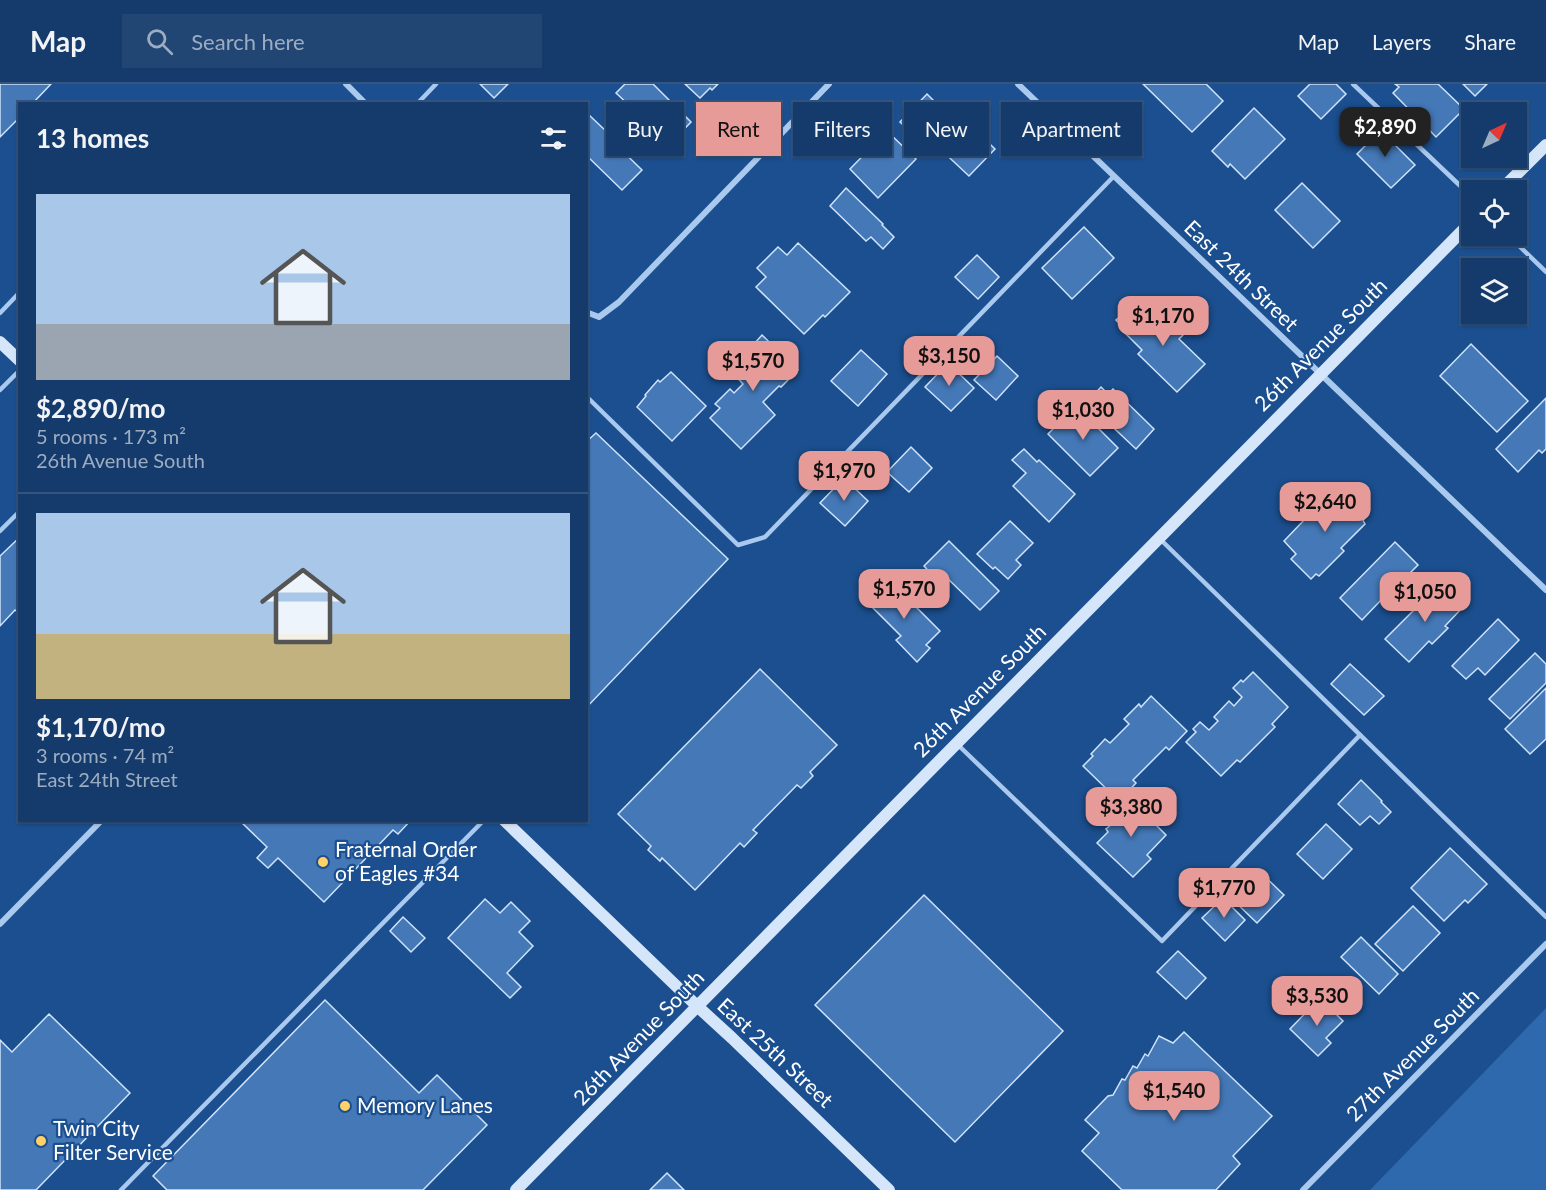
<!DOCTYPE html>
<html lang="en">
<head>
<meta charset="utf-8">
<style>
  body { margin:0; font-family:Lato,sans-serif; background:#214673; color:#f1f3f6; height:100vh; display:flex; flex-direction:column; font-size:22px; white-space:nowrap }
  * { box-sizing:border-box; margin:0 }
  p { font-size:20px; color:#9dadc1 }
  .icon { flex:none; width:33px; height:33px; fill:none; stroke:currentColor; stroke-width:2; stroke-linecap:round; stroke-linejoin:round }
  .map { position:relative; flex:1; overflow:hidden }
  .drawer { position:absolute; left:18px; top:18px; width:570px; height:720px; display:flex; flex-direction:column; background:#143b6b; border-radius:0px; box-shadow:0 2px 4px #0004,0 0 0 2px #33557e }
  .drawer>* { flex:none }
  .top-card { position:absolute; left:606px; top:18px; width:570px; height:54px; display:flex; gap:12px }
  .needle { width:39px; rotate:44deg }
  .buttons { position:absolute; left:1461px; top:18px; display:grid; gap:12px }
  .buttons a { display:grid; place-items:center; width:66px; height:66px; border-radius:0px; background:#143b6b; box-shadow:0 2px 4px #0004,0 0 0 2px #33557e; font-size:30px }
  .price { position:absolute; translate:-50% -51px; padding:0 14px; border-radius:12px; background:#e69b98; color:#111; font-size:20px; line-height:39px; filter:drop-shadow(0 2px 3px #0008) }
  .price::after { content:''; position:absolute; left:50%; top:36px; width:18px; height:14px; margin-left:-9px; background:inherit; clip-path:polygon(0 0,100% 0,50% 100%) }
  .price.on { background:#222; color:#fff }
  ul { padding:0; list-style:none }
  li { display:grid; align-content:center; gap:12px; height:318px; padding:0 18px }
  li+li { border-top:2px solid #33557e }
  li span { display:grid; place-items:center; height:186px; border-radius:0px; color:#555 }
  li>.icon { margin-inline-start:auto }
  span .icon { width:108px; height:108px; fill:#fffc; stroke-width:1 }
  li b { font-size:26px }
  h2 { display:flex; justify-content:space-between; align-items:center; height:72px; padding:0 18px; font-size:26px }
  .tag { padding:0 21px; border-radius:0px; background:#143b6b; box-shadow:0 2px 4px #0004,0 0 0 2px #33557e; font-size:21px; line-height:54px }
  .tag.on { background:#e69b98; color:#111 }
  header { display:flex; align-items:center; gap:36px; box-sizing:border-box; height:84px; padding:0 30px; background:#143b6b; border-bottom:2px solid #33557e }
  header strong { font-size:28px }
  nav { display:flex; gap:33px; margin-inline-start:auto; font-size:21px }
  .search { width:420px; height:54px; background:#214673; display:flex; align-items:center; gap:15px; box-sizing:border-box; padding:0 21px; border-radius:0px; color:#9dadc1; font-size:22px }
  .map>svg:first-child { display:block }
  .green { fill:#2e69ad }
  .building { fill:#4478b7; stroke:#cfe3fa; stroke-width:1.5 }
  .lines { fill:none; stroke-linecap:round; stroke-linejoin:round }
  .lane { stroke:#a9c9ee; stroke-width:4.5 }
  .street { stroke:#a9c9ee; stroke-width:6 }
  .secondary { stroke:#d6e6fa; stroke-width:12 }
  .poi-dot { fill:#ffd166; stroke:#1b4f8f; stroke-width:2 }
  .labels { text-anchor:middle; stroke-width:4.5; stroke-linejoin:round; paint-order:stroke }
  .street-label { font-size:21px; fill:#fff; stroke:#1b4f8f }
  .poi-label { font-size:21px; fill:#fff; stroke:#1b4f8f; text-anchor:start }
</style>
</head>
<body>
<header>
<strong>Map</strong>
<div class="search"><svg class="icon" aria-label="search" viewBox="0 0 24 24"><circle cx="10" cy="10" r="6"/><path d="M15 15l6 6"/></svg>Search here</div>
<nav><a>Map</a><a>Layers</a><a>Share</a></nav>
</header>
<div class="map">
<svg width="1546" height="1106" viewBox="0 0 1546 1106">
  <rect width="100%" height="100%" fill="#1b4f8f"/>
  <path class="green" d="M 1546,924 L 1546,1106 L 1370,1106 Z"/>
  <g class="building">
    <path d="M 0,0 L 51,0 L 32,20 L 20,20 L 20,33 L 0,53 Z"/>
    <path d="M 480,0 L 508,0 L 494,14 Z"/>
    <path d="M 625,0 L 653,0 L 691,38 L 670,60 L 651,42 L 647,47 L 628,28 L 632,24 L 616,9 Z"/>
    <path d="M 685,0 L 718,0 L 712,6 L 710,4 L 700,14 Z"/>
    <path d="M 1143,0 L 1206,0 L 1223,17 L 1192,48 Z"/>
    <path d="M 1310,0 L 1336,0 L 1346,10 L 1321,35 L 1298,12 Z"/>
    <path d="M 1395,0 L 1438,0 L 1464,25 L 1436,53 L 1393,9 L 1399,3 Z"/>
    <path d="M 1463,0 L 1487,0 L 1475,12 Z"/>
    <path d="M 927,10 L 944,27 L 950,21 L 995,65 L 969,92 L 937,62 L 931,68 L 900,38 Z"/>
    <path d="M 1254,24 L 1285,55 L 1245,95 L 1230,80 L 1228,83 L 1212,67 Z"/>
    <path d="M 588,30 L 608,49 L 606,51 L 642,86 L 622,106 L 586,71 L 586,32 Z"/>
    <path d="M 1376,42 L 1415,81 L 1391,104 L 1357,70 L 1368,59 L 1364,55 Z"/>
    <path d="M 887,47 L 916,75 L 878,114 L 850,85 Z"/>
    <path d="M 1302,99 L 1340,137 L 1313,164 L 1275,126 Z"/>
    <path d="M 846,104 L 883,140 L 882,141 L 894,153 L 883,165 L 871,153 L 866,157 L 830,122 Z"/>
    <path d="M 1084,143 L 1114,174 L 1072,215 L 1042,184 Z"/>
    <path d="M 798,159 L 850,208 L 825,233 L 823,231 L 804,250 L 756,203 L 766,193 L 757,184 L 778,163 L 787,171 Z"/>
    <path d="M 977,171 L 999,193 L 978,215 L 955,193 Z"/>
    <path d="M 1142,224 L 1155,238 L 1162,230 L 1169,236 L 1171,234 L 1173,236 L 1175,233 L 1188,246 L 1179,255 L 1205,280 L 1177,308 L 1138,270 L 1142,266 L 1121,245 L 1123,243 L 1116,236 L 1124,229 L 1131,235 Z"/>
    <path d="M 762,251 L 798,286 L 781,303 L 779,302 L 763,318 L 775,331 L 741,365 L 710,334 L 720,324 L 715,320 L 730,305 L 734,309 L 743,300 L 732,288 L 741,279 L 736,274 L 751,259 L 753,261 Z"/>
    <path d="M 1471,260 L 1528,317 L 1497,348 L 1440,292 Z"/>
    <path d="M 861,266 L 887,290 L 858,322 L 831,297 Z"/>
    <path d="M 997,272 L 1018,292 L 996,316 L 974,296 Z"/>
    <path d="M 948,279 L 974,304 L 951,327 L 925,303 Z"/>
    <path d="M 671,288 L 706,322 L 672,357 L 637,323 L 646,312 L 645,311 L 658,296 L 660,298 Z"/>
    <path d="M 1101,303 L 1108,310 L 1113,305 L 1154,345 L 1136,365 L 1100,331 L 1101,330 L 1088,317 Z"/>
    <path d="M 1546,314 L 1546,365 L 1542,369 L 1539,366 L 1518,388 L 1496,365 Z"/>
    <path d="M 1076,322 L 1118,364 L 1090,392 L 1048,350 Z"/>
    <path d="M 596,349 L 728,475 L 586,624 L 586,358 Z"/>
    <path d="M 911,363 L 932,384 L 909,408 L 887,388 Z"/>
    <path d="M 1024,365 L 1037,378 L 1039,376 L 1075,410 L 1049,438 L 1013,402 L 1026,389 L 1012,376 Z"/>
    <path d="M 844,394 L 868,417 L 845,442 L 820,419 Z"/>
    <path d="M 1331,405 L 1343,417 L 1348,412 L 1368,431 L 1363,436 L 1365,440 L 1341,464 L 1344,467 L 1319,492 L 1316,490 L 1311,495 L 1291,475 L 1296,470 L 1284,457 L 1307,433 L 1305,431 Z"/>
    <path d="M 1010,437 L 1033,459 L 1016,476 L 1021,481 L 1008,495 L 995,483 L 993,485 L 977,470 Z"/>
    <path d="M 20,453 L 20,530 L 15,526 L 0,542 L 0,472 Z"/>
    <path d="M 949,457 L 999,507 L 980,526 L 945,492 L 939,498 L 924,482 Z"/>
    <path d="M 1395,458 L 1418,481 L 1399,500 L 1400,502 L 1385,518 L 1382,515 L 1362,536 L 1340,514 Z"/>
    <path d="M 889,496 L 940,547 L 926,561 L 930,564 L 917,578 L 896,556 L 901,552 L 867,518 Z"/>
    <path d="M 1440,500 L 1463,523 L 1445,542 L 1448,544 L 1432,560 L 1429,557 L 1409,578 L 1385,555 Z"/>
    <path d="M 1498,535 L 1519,556 L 1485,591 L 1478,584 L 1466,595 L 1452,582 Z"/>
    <path d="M 1535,569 L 1546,580 L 1546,599 L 1510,635 L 1489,615 Z"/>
    <path d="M 1350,580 L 1384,612 L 1364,631 L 1331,600 Z"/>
    <path d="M 760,585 L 837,661 L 810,688 L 813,692 L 801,704 L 797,701 L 753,746 L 757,749 L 744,763 L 740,759 L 695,806 L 662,774 L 660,777 L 648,766 L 651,762 L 618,730 Z"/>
    <path d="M 1253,588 L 1288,623 L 1272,640 L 1275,643 L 1240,678 L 1237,676 L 1221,692 L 1186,658 L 1196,648 L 1193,645 L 1200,638 L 1209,646 L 1218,637 L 1214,633 L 1229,617 L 1234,622 L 1242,613 L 1233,604 L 1241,596 L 1243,598 Z"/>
    <path d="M 1546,604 L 1546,655 L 1530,670 L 1505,645 Z"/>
    <path d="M 1151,612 L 1187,647 L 1169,666 L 1166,663 L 1133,696 L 1136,699 L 1119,717 L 1083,682 L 1093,672 L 1091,670 L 1105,655 L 1110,659 L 1129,640 L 1124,635 L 1139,620 L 1141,623 Z"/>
    <path d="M 1361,696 L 1382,717 L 1381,718 L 1391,728 L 1379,740 L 1370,732 L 1360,741 L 1338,720 Z"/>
    <path d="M 1129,714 L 1166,751 L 1147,771 L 1151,775 L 1133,793 L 1097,759 L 1108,748 L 1106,745 L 1112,740 L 1108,736 Z"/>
    <path d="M 239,736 L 411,736 L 398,750 L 393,746 L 324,818 L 278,774 L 268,784 L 257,774 L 267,763 Z"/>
    <path d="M 1326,740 L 1352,765 L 1323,795 L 1297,770 Z"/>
    <path d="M 1450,764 L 1487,800 L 1468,819 L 1465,816 L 1444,837 L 1411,804 Z"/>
    <path d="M 1258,786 L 1284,811 L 1257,839 L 1231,814 Z"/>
    <path d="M 924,811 L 1063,947 L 955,1058 L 815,921 Z"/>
    <path d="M 1223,814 L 1245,836 L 1225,857 L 1202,834 Z"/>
    <path d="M 485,815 L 500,829 L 511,818 L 530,837 L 519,848 L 533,862 L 507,889 L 521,903 L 510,914 L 448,854 Z"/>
    <path d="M 1413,822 L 1440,849 L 1403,887 L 1375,860 Z"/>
    <path d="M 403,833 L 425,854 L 411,868 L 390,847 Z"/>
    <path d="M 1361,853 L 1398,890 L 1379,910 L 1341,873 Z"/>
    <path d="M 1178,867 L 1206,894 L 1186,915 L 1157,888 Z"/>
    <path d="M 1320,914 L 1343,937 L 1326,954 L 1331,959 L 1318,972 L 1290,945 Z"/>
    <path d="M 325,916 L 419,1009 L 437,991 L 487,1041 L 423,1106 L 167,1106 L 153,1092 Z"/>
    <path d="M 49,930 L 130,1009 L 36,1106 L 0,1106 L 0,956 L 12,968 Z"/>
    <path d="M 1184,948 L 1272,1032 L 1233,1072 L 1240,1080 L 1216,1106 L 1122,1106 L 1082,1067 L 1099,1049 L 1085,1036 L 1108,1012 L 1113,1011 L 1122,995 L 1125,996 L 1133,982 L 1137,984 L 1145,970 L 1148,972 L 1159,952 L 1173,959 Z"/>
    <path d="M 667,1089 L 684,1106 L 650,1106 Z"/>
  </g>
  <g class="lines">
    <g class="lane">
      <path d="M 1353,0 L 1472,113"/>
      <path d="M 417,20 L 436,0"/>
      <path d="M 1509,152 L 1546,188"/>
      <path d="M 0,229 L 20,208"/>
      <path d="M 586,260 L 588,229"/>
      <path d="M 0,306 L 20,286"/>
      <path d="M 586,312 L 738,461 L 765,453 L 1114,92"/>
      <path d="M 0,447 L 20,427"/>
      <path d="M 1160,455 L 1546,833"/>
      <path d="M 957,660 L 1162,857 L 1360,651"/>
      <path d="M 121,1106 L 484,736"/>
    </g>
    <g class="street">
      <path d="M 346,0 L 366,20"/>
      <path d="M 1018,0 L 1546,506"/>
      <path d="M 586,228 L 599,233 L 619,218 L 829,0"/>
      <path d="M 0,840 L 102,736"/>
      <path d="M 1303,1106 L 1546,860"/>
    </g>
    <g class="secondary">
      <path d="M 1501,106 L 1546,61"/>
      <path d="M 0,258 L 20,277"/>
      <path d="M 504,736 L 697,922 L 732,954 L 889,1106"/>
      <path d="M 516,1106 L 1472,137"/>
    </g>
  </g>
  <g class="poi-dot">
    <circle cx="323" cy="778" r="6"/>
    <circle cx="345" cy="1022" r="6"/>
    <circle cx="41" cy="1057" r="6"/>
  </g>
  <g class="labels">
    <g class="street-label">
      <text transform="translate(1241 192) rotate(44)" y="7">East 24th Street</text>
      <text transform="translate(1321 261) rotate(-45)" y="7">26th Avenue South</text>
      <text transform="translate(980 607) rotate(-45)" y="7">26th Avenue South</text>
      <text transform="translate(639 954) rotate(-46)" y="7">26th Avenue South</text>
      <text transform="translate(775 969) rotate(43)" y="7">East 25th Street</text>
      <text transform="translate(1413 971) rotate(-45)" y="7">27th Avenue South</text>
    </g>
    <g class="poi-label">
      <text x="335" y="773">Fraternal Order<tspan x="335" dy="24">of Eagles #34</tspan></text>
      <text x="357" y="1029">Memory Lanes</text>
      <text x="53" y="1052">Twin City<tspan x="53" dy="24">Filter Service</tspan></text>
    </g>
  </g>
</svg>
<div class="buttons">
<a><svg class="needle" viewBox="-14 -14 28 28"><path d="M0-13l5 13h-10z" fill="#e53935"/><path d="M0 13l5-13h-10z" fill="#9dadc1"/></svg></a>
<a><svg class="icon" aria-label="locate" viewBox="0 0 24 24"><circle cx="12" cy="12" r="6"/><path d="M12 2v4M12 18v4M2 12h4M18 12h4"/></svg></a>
<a><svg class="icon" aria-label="layers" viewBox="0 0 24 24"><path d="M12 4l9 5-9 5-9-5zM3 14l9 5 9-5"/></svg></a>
</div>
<b class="price on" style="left:1385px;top:74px">$2,890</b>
<b class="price" style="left:1163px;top:263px">$1,170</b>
<b class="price" style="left:949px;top:303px">$3,150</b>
<b class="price" style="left:753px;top:308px">$1,570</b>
<b class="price" style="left:1083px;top:357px">$1,030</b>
<b class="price" style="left:844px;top:418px">$1,970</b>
<b class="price" style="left:1325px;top:449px">$2,640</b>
<b class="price" style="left:904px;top:536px">$1,570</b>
<b class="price" style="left:1425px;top:539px">$1,050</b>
<b class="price" style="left:1131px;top:754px">$3,380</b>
<b class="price" style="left:1224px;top:835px">$1,770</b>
<b class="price" style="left:1317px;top:943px">$3,530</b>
<b class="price" style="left:1174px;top:1038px">$1,540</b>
<div class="top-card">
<a class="tag">Buy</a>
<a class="tag on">Rent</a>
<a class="tag">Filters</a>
<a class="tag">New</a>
<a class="tag">Apartment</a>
</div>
<section class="drawer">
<h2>13 homes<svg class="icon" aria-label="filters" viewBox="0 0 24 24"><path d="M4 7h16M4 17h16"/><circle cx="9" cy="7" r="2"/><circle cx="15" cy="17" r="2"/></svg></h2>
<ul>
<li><span style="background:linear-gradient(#a9c7e8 70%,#9aa5b1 0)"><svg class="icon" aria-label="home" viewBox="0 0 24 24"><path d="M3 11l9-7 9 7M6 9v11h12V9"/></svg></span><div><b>$2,890/mo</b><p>5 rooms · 173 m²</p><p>26th Avenue South</p></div></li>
<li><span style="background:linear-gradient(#a9c7e8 65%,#c2b280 0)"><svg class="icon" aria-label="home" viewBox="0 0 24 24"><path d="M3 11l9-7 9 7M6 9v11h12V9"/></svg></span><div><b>$1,170/mo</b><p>3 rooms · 74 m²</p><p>East 24th Street</p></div></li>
</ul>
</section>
</div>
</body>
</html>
